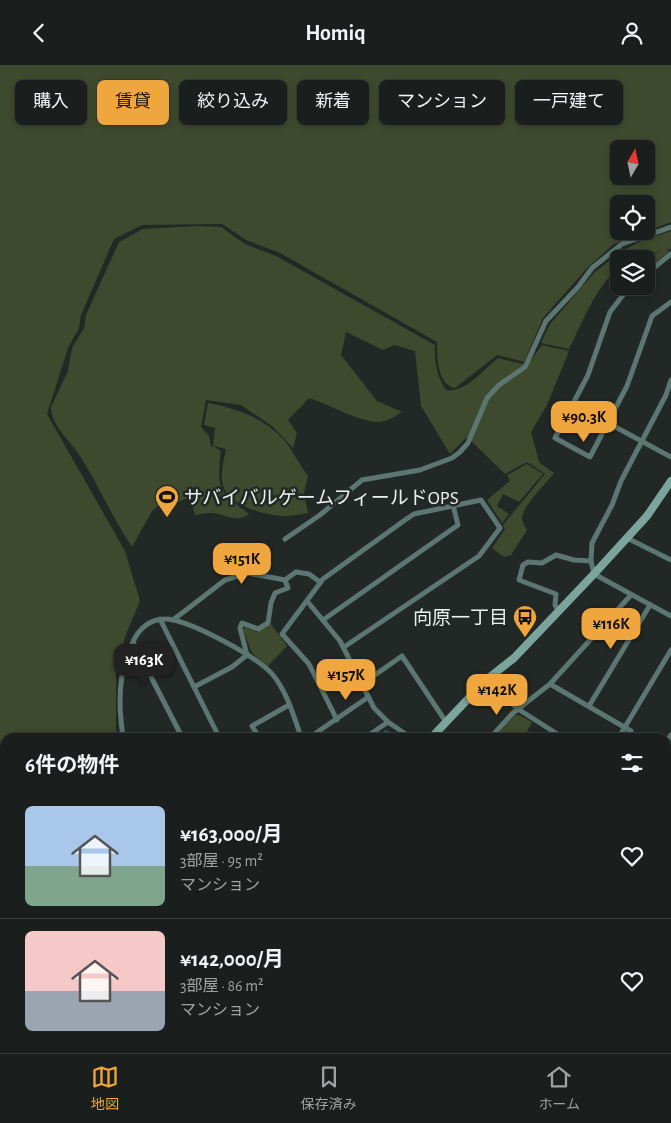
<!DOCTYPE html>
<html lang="ja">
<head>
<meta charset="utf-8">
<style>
  body { margin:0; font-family:"Alegreya Sans","Noto Sans JP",sans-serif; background:#232725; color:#f1f3f6; height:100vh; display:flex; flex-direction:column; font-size:19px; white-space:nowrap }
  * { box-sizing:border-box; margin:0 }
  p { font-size:16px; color:#9fa2a3 }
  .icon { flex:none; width:28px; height:28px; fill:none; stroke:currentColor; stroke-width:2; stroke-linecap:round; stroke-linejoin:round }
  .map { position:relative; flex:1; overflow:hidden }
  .panel { position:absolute; left:0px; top:668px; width:671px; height:321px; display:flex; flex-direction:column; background:#1a1e1c; border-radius:15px 15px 0 0; box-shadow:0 2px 8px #0003,0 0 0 1px #383c3b }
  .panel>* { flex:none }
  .banner { position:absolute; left:15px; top:15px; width:641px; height:45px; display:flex; gap:10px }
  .needle { width:32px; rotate:9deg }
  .controls { position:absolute; left:610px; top:75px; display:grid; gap:10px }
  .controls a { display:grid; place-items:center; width:45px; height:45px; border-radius:8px; background:#1a1e1c; box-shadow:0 2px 8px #0003,0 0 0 1px #383c3b; font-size:25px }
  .price { position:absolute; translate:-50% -42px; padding:0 11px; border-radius:10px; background:#f0a63f; color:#111; font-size:16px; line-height:32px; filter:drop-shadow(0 1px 2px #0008) }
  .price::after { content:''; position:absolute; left:50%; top:30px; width:15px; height:11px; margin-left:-8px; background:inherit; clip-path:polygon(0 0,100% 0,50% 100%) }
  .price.current { background:#222; color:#fff }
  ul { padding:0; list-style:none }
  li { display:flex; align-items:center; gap:15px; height:125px; padding:0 25px }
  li+li { border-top:1px solid #383c3b }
  li span { display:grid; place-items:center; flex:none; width:140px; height:100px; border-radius:8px; color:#555 }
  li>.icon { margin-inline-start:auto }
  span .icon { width:60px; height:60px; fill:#fffc; stroke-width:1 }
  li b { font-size:21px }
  h2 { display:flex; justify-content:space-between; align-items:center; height:60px; padding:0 25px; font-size:21px }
  .tag { padding:0 18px; border-radius:8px; background:#1a1e1c; box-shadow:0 2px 8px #0003,0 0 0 1px #383c3b; font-size:18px; line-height:45px }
  .tag.current { background:#f0a63f; color:#111 }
  header { display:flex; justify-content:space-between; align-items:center; height:65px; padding:0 25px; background:#1a1e1c; font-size:22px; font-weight:600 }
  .tabs { display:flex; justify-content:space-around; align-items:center; height:70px; border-top:1px solid #383c3b; background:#1a1e1c; font-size:14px; color:#9fa2a3 }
  .tabs a { display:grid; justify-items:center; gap:2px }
  .tabs .current { color:#f0a63f }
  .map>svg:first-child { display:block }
  .built { fill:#27332d }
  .green { fill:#3e4a2d; fill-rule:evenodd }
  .water { fill:#20676b }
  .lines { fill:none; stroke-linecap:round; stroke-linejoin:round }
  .street { stroke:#5c7671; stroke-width:5 }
  .secondary { stroke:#7aa49c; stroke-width:8 }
  .labels { text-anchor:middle; stroke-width:5; stroke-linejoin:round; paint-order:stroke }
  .poi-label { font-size:19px; fill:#ebefed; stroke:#222825; text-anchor:start }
</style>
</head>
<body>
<header><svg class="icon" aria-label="back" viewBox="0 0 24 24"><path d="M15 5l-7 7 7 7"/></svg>Homiq<svg class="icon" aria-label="person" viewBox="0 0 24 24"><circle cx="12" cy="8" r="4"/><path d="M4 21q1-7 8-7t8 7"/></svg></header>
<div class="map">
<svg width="671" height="988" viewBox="0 0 671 988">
  <rect width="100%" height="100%" fill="#222825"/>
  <g class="built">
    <path d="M 300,984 L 397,984 L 404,988 L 298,988 Z"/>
    <path d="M 415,984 L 530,984 L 527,988 L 423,988 Z"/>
  </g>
  <g class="green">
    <path d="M 0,0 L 671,0 L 671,157 L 614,179 L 589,201 L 543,253 L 524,297 L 497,290 L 455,323 C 437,319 437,292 437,277 L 280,188 L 246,175 L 222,159 L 142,160 L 114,174 L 81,250 L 79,263 L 68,283 L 47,349 L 125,486 L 140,536 L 126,569 L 116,602 L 116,672 L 5,672 L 5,888 L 0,884 ZM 619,84 L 646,84 L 646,111 L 619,111 ZM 619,139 L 646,139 L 646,166 L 619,166 Z"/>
    <path d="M 198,161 L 221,162 L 245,179 L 276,191 L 435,280 C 434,295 437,313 446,325 C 466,328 483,305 498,293 L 527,300 L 542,280 L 569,286 L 547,340 L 531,367 L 539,397 L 554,408 C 547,418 522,441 522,454 C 522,457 525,462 527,465 L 511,490 L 504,492 L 492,483 L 505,464 L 503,460 L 545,409 L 527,397 L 505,409 L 467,372 L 450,389 L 421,341 L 415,286 L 394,280 L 383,285 L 346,267 L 341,290 L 377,336 L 402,347 C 396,350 390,355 384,356 C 367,362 327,338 309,333 L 288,355 L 297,368 L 293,383 L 272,361 L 241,340 L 206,335 L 201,362 L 209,371 L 211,381 L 213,382 L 215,363 L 204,360 L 208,338 C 235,343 262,352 281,372 C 292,383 299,399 308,411 L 304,428 L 308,448 C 301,449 293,451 285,451 C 265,450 224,441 222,415 C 221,405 224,394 226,384 L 213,381 L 221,386 C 216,423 219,426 249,449 C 237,459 223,448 211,448 C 205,448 200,449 195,450 L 190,432 L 176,438 L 166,433 L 152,446 L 132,482 C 112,452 98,419 78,388 C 69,375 51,360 51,342 L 68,306 L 72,283 L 84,263 L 86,250 L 119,177 L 143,164 Z"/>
    <path d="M 671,166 L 671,183 L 669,185 L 665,182 L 669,187 L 646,205 L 646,194 L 665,182 L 643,194 L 619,194 L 619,202 C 595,223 583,256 569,284 L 541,278 L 550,259 L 594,208 L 620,187 L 645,174 Z"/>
    <path d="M 527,399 L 543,409 L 519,437 L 503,429 L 497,441 L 509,449 L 502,458 L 487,435 L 510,416 L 507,410 Z"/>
    <path d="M 271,559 L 287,581 L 268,601 L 252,588 L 243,565 L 245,562 L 257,567 Z"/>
    <path d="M 515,650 L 521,651 L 532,657 L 524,672 L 495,672 Z"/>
    <path d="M 84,984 L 115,984 L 116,988 L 89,988 Z"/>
  </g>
  <path class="water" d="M 386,665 L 399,672 L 375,672 Z"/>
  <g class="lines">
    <g class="street">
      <path d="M 646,209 L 671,189"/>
      <path d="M 630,221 L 610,247 L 588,310 L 555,373 L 590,392 L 627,321 L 652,251 L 671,237"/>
      <path d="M 671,315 L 666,330 L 621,416 L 612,440 L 592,478 L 591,496 L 594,509 L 671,551"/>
      <path d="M 608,358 L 671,392"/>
      <path d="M 627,473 L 671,495"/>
      <path d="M 285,474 L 320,450 L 362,415 L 420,405 L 452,393 L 460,387 L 468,378 L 487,333 L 499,320 L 525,302 L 546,256 L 578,222 L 592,203 L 622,179 L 671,162"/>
      <path d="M 307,536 L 340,576 L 374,643 L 388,657 L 410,672"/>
      <path d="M 558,545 L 555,540 L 556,529 L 519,515 L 523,500 L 528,497 L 542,498 L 556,490 L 574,495 L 591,496"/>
      <path d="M 160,554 L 219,672"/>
      <path d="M 173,555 L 225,515 L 247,508 L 285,515 L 296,507 L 309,509 L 320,517"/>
      <path d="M 323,555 L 458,460 L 453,440"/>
      <path d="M 485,616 L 518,644 L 562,672"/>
      <path d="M 362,619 L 402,591 L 446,657"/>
      <path d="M 550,619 L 631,666"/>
      <path d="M 194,622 L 232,602 L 247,590 L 240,563 L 242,558 L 258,564 L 268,558 L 271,538 L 275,528 L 288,523 L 285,515"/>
      <path d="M 589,641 L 650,540"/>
      <path d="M 337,655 L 309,599 L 282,569 L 323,514 L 405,455 L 414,449 L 481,435 L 500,463 L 479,491 L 344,582"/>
      <path d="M 123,672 C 118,639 118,607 133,577"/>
      <path d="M 182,672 L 133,577 C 138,564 150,554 165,554 C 188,554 258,592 273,610 C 287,627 294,652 301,672"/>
      <path d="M 259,672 L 252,661 L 289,640"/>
      <path d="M 310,672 L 367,633"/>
      <path d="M 366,672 L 388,657"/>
      <path d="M 491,672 L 513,648 L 550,619 L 631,530"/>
      <path d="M 619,672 L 671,585"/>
      <path d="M 666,677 L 671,670"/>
      <path d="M 666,686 L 670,688"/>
      <path d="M 666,840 L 671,843"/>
      <path d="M 0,911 L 5,915"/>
      <path d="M 666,933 L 671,925"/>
      <path d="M 0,970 L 5,974"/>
      <path d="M 17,984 L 21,988"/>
      <path d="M 73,984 L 76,988"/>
      <path d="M 137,984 L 138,988"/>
      <path d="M 406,984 L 413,988"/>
      <path d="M 2,988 L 5,984"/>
      <path d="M 154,988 L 159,984"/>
      <path d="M 193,988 L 195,984"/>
      <path d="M 297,988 L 299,984"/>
      <path d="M 534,988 L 536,984"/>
      <path d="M 585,988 L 588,984"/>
      <path d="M 634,988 L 637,984"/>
    </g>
    <g class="secondary">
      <path d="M 432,672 L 485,616 L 514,593 L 594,509 L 647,451 L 671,416"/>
      <path d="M 666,763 L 671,755"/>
      <path d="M 666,892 L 671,895"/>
      <path d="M 249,988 L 250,984"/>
    </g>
  </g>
  <defs>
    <g id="stadium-pin" transform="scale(1.25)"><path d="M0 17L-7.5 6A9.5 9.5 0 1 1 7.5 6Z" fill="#f0a63f" stroke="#222825"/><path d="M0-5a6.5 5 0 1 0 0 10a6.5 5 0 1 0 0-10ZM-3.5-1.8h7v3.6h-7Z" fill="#111"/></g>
    <g id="bus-pin" transform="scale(1.25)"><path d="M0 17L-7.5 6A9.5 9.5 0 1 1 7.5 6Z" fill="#f0a63f" stroke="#222825"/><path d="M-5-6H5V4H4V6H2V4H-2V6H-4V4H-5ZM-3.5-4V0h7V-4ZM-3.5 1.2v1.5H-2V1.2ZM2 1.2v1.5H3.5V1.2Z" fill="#111"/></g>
  </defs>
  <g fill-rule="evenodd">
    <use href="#stadium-pin" x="167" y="432"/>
    <use href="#bus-pin" x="525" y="552"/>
  </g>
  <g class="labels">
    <g class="poi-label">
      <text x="184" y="439">サバイバルゲームフィールドOPS</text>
      <text x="508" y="559" text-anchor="end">向原一丁目</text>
    </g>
  </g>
</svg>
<div class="controls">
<a><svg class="needle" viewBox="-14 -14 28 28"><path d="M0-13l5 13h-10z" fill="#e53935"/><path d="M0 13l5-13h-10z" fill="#9fa2a3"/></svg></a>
<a><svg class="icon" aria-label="locate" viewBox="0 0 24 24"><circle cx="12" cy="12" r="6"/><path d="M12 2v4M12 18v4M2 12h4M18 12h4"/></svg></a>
<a><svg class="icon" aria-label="layers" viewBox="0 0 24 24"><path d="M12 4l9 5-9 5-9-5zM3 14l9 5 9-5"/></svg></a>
</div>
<b class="price" style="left:584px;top:378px">¥90.3K</b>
<b class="price" style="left:242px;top:520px">¥151K</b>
<b class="price" style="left:611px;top:585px">¥116K</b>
<b class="price current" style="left:144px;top:621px">¥163K</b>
<b class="price" style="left:346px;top:636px">¥157K</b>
<b class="price" style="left:497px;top:651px">¥142K</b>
<div class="banner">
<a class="tag">購入</a>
<a class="tag current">賃貸</a>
<a class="tag">絞り込み</a>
<a class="tag">新着</a>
<a class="tag">マンション</a>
<a class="tag">一戸建て</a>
</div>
<section class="panel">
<h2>6件の物件<svg class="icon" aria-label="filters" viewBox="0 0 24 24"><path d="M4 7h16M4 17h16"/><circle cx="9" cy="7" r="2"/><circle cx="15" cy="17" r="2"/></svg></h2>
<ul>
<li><span style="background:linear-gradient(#a9c7e8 60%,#7fa58c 0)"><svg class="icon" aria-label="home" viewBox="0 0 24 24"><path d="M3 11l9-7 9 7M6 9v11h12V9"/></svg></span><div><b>¥163,000/月</b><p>3部屋 · 95 m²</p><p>マンション</p></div><svg class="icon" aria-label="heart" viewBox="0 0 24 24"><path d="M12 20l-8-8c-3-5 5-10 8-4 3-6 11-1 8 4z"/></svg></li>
<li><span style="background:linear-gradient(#f6c9c9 60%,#9aa5b1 0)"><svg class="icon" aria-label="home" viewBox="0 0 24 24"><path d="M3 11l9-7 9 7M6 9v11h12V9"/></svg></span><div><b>¥142,000/月</b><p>3部屋 · 86 m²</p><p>マンション</p></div><svg class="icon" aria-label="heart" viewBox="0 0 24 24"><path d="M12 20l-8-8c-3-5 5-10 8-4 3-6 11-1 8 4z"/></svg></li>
</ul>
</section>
</div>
<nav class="tabs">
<a class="current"><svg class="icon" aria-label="map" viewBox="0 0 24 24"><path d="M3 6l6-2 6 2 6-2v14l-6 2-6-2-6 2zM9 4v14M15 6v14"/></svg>地図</a>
<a><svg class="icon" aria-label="saved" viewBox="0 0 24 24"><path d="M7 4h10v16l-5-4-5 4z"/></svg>保存済み</a>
<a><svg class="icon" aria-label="home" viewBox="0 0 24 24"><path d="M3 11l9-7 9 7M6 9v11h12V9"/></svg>ホーム</a>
</nav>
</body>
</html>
